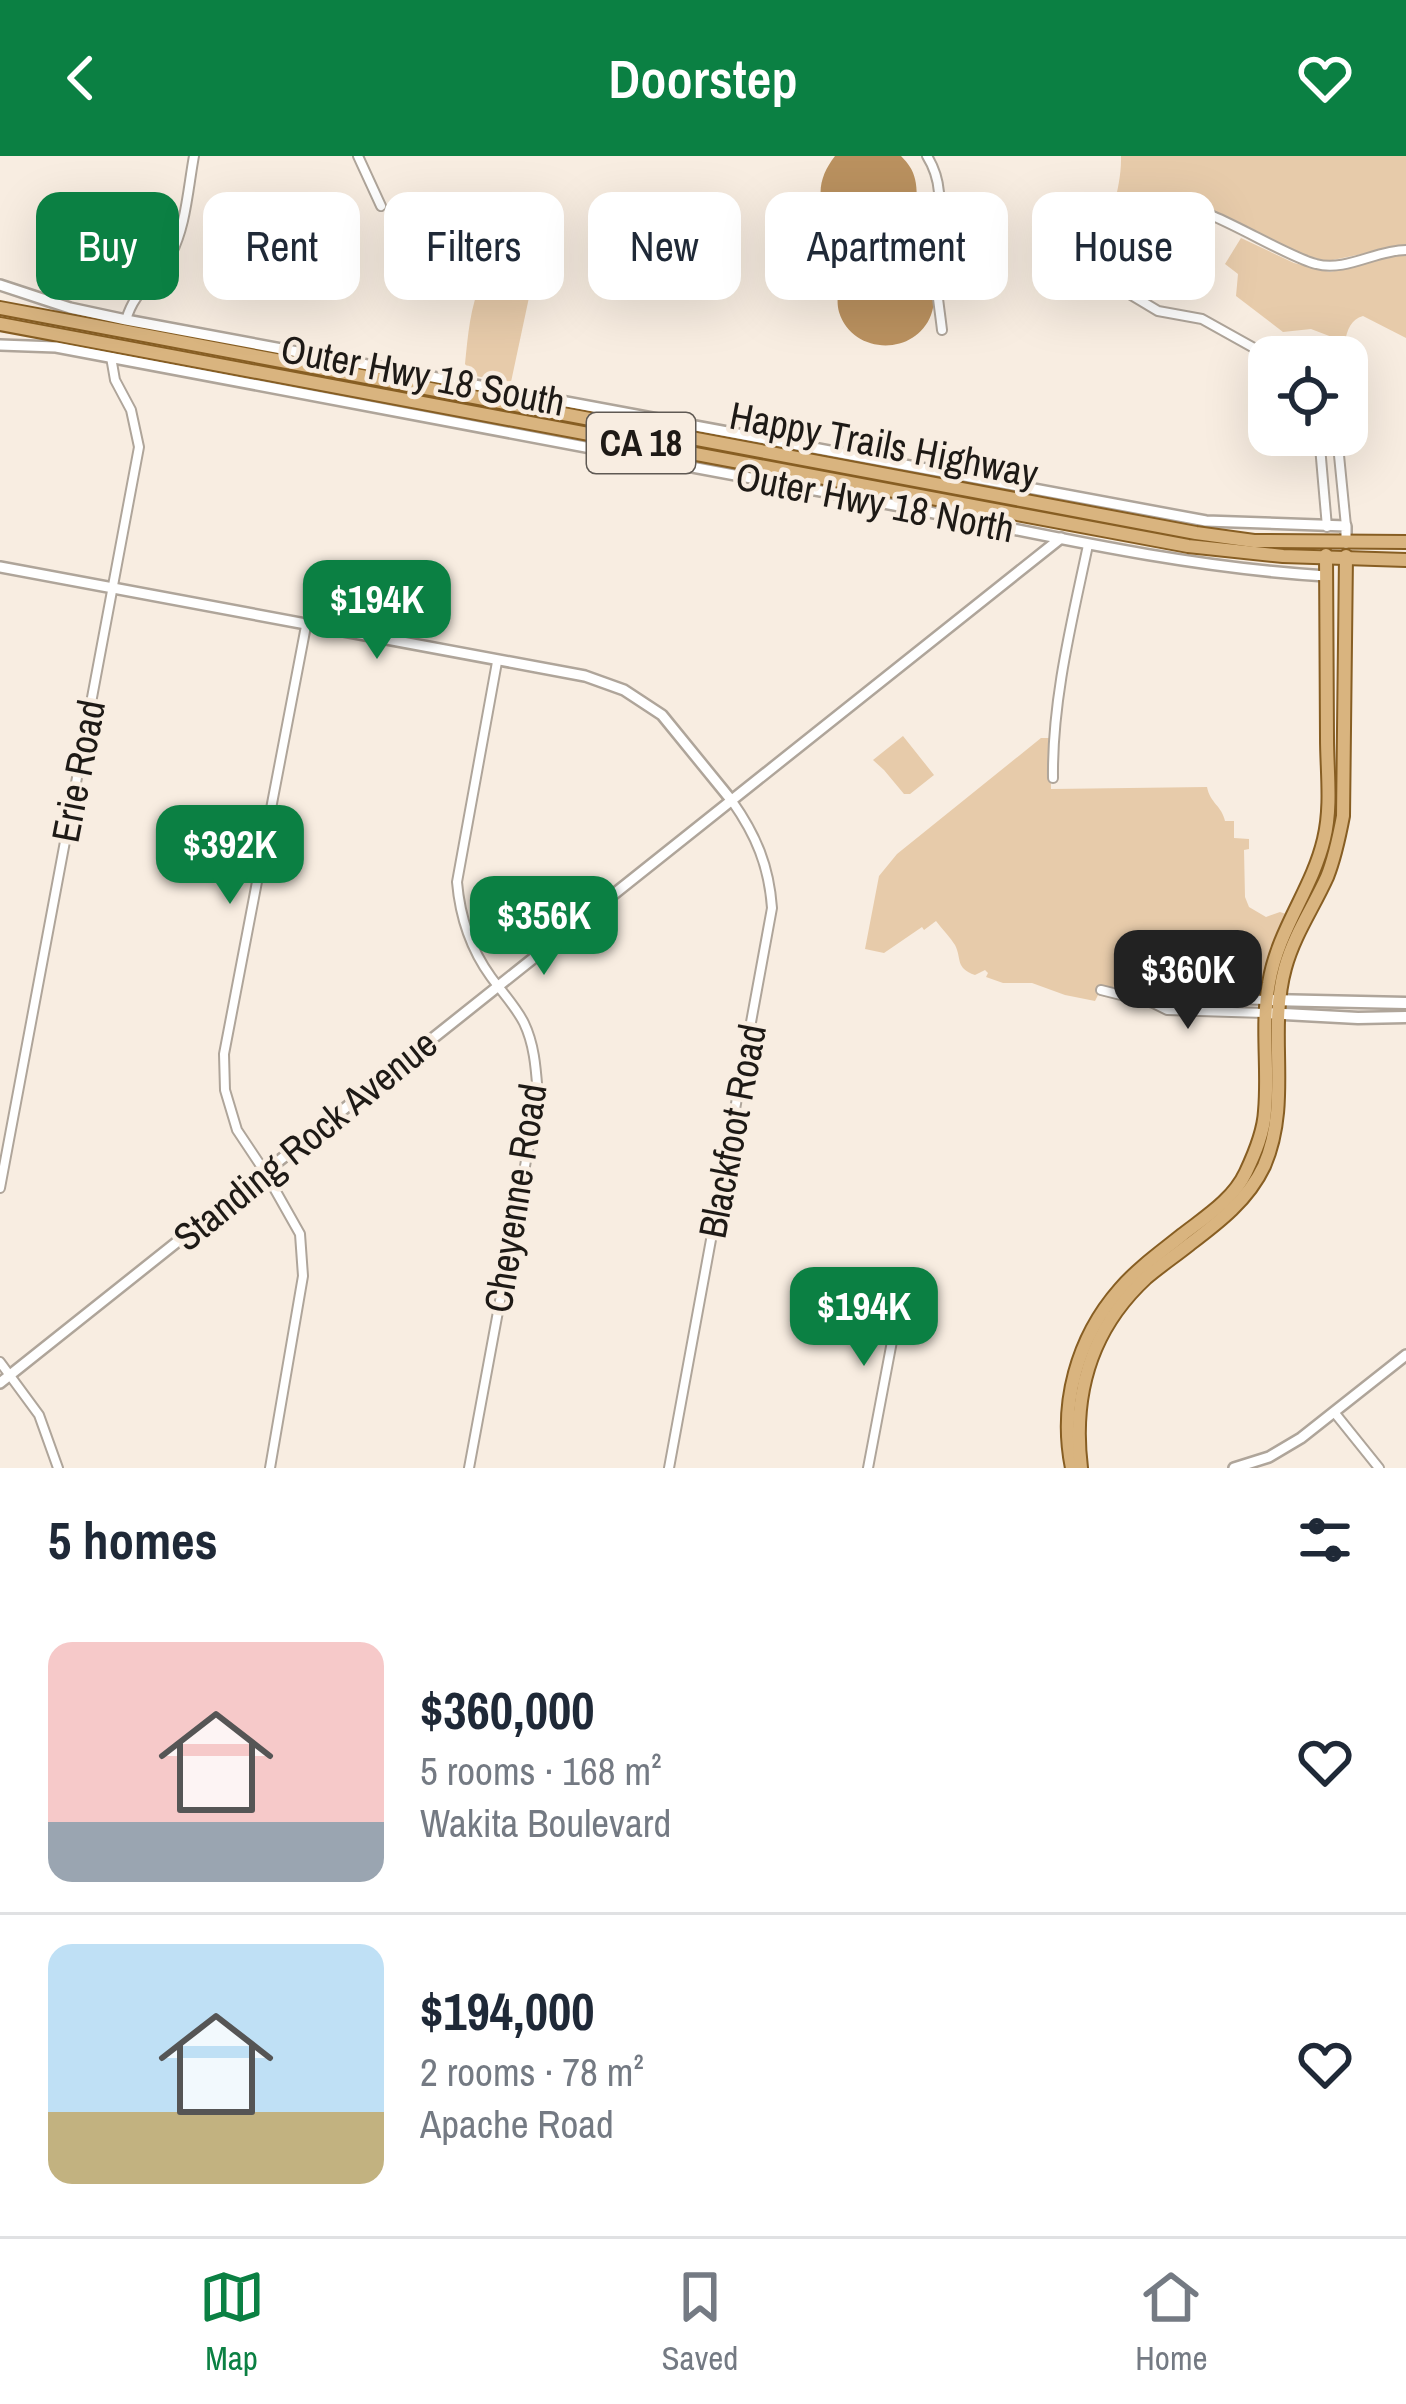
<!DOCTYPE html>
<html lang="en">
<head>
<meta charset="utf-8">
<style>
  body { margin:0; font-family:"Archivo Narrow",sans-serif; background:#f2f2f3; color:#1f2937; height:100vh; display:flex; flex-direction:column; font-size:45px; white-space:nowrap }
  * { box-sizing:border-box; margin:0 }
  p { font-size:39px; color:#747a83 }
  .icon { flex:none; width:66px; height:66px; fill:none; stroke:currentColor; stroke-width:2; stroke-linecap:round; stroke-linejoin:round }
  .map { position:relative; height:1312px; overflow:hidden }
  .drawer { display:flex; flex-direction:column; background:#fff; flex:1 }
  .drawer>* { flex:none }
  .banner { position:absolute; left:36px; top:36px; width:1335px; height:108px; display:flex; gap:24px }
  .controls { position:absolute; left:1248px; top:180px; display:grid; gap:24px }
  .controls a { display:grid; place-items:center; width:120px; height:120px; border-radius:24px; background:#fff; box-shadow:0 12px 48px #0002; font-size:60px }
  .price { position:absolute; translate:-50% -102px; padding:0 27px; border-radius:24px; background:#0b8043; color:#fff; font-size:39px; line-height:78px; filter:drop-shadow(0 3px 6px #0008) }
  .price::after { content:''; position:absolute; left:50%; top:72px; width:36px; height:27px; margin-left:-18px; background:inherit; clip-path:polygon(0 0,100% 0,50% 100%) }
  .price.active { background:#222; color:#fff }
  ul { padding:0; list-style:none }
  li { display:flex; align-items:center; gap:36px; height:300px; padding:0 48px }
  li+li { border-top:3px solid #e0e1e3 }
  li span { display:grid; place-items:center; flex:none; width:336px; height:240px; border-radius:24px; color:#555 }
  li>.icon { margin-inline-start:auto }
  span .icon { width:144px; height:144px; fill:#fffc; stroke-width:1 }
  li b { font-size:51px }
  h2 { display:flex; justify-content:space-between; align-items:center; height:144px; padding:0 48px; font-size:51px }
  .pill { padding:0 42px; border-radius:24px; background:#fff; box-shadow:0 12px 48px #0002; font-size:42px; line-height:108px }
  .pill.active { background:#0b8043; color:#fff }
  header { display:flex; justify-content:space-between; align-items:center; height:156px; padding:0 48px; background:#0b8043; color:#fff; font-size:54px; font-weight:600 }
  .menu { display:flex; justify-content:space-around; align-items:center; height:168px; border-top:3px solid #e0e1e3; background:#fff; font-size:33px; color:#747a83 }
  .menu a { display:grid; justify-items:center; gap:6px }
  .menu .active { color:#0b8043 }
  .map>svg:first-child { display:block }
  .green { fill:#e7cbaa }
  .water { fill:#ba915f }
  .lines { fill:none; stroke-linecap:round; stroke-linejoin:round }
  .minor-casing { stroke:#afa59a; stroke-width:12 }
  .tertiary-casing { stroke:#afa59a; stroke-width:14 }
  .secondary-casing { stroke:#afa59a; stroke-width:15 }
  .primary-casing { stroke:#875e23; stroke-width:16 }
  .minor { stroke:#fff; stroke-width:8 }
  .tertiary { stroke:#fff; stroke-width:9 }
  .secondary { stroke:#fff; stroke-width:10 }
  .primary { stroke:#d9b47f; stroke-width:12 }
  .labels { text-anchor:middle; stroke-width:9; stroke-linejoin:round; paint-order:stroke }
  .shield { fill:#f8ede1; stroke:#5f5953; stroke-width:3 }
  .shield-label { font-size:36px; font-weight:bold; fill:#1e1a16 }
  .street-label { font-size:39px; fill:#1e1a16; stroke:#f8ede1 }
</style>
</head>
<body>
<header><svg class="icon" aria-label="back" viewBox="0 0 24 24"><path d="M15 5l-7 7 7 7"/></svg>Doorstep<svg class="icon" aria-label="heart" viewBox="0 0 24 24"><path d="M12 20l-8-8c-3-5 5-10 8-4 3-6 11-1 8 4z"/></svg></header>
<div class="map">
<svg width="1406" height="1312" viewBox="0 0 1406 1312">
  <rect width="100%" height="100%" fill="#f8ede1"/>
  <g class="green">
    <path d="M 1121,0 L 1406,0 L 1406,89 L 1323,106 L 1302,100 L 1197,50 L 1181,48 L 1170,52 L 1144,73 L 1107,97 C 1107,63 1122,33 1121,0 Z"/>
    <path d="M 1241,82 L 1294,107 L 1330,116 L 1365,108 L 1394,97 L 1406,98 L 1406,182 L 1363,160 C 1351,163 1347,174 1345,186 L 1311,173 L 1283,176 L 1236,140 L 1238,118 L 1225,108 Z"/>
    <path d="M 493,120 L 506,121 L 531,132 L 511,226 L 475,220 L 465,208 C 468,179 470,151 482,124 Z"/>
    <path d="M 903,580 L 934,619 L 910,638 L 904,638 L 884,614 L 873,604 Z"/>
    <path d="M 1041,582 L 1050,582 L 1051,633 L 1207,631 C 1210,647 1222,650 1225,665 L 1234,665 L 1234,682 L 1249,683 L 1249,693 L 1244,694 L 1245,741 L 1249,751 L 1266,761 L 1280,756 L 1286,758 L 1275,781 L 1258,838 L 1160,841 L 1114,835 L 1111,842 L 1098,839 L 1095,845 L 1065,839 L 1032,827 L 1003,827 L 986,821 L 988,817 L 985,814 L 975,819 C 955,812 962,803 955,789 C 950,781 942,773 936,765 L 924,774 L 922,771 L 884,797 L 865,793 L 879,720 L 897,698 Z"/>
  </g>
  <path class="water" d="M 835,0 L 901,0 C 908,7 913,14 915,23 C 920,44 912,67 917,88 C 922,112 941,133 931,159 C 915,201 852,199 839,156 C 833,134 848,114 844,92 C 842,79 833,71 827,60 C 815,38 821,18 835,0 Z"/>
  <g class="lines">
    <g class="minor-casing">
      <g id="minor">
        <path d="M 358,0 L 381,50"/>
        <path d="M 927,0 C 947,32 937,60 935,95 C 934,121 939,148 942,174"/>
        <path d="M 126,164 C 135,133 154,127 169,102 C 186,73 188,32 194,0"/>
        <path d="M 1286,201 L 1254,192 L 1202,163 L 1158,155 L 1128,137 L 1104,103 C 1131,92 1160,57 1180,52 C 1204,47 1283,100 1316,108 C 1346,116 1376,94 1406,94"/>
        <path d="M 1319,279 L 1327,371"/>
        <path d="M 1337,279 L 1346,370"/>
        <path d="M 1053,622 C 1052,544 1072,465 1088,389"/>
        <path d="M 1101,834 L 1153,847 L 1167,854 L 1264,857"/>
        <path d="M 1154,847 L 1197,842 L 1267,844"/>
        <path d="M 0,1032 L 139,291 L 131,254 L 115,224 L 111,201"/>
        <path d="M 0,1206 L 39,1259 L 58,1312"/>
        <path d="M 1334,1256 L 1379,1312"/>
        <path d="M 270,1312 L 303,1120 L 300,1078 L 265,1016 L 237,974 L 225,934 L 224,898 L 306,470"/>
        <path d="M 469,1312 L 538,940 C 536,915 535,890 524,867 C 516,851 502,836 491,821 C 470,792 460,761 457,726 L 497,506"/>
        <path d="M 669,1312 L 772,752 C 769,710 756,679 732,645"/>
        <path d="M 868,1312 L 904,1122"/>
      </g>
    </g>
    <g class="tertiary-casing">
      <g id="tertiary">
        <path d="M 0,129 L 70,152 L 126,164 L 1206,365 L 1346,370 L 1346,387"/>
        <path d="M 0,189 L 56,191 C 318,242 580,290 842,339 C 1004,369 1162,410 1326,420"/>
        <path d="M 0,411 L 585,520 L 624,534 L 662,559 L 732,645"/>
        <path d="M 0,1227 L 1061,382"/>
        <path d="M 1234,1312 L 1269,1301 L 1301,1282 L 1406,1199"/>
      </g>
    </g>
    <g class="secondary-casing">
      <g id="secondary">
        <path d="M 1267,844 L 1406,847"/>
        <path d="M 1266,857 L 1358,862 L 1406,861"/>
      </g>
    </g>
    <g class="primary-casing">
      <g id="primary">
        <path d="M 0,152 L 1196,377 L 1254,385 L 1406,386"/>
        <path d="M 0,168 L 1188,390 L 1283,400 L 1406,404"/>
        <path d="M 1072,1312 C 1059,1248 1077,1182 1120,1133 C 1138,1112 1161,1096 1182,1079 C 1205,1061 1233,1044 1246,1016 C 1255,997 1264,976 1265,955 C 1269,913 1261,869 1269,827 C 1278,773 1312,734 1324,683 C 1332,650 1327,615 1327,582 C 1327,521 1326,460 1326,399"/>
        <path d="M 1081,1312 C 1072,1239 1091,1173 1146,1122 C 1160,1110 1175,1100 1190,1088 C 1219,1066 1248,1044 1264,1010 C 1292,946 1267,877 1285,812 C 1294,779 1313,752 1327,721 C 1335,701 1339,681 1343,660 L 1346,400"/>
      </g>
    </g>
    <use href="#minor" class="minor"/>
    <use href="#tertiary" class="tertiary"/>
    <use href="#secondary" class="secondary"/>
    <use href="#primary" class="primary"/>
  </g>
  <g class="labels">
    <rect class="shield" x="587" y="257" width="108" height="60" rx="9"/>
    <g class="shield-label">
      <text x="641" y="300">CA 18</text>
    </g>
    <g class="street-label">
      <text transform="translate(423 219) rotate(11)" y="14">Outer Hwy 18 South</text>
      <text transform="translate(884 288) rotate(11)" y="14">Happy Trails Highway</text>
      <text transform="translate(875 346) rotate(11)" y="14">Outer Hwy 18 North</text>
      <text transform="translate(78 615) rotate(-79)" y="14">Erie Road</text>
      <text transform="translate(732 975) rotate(-79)" y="14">Blackfoot Road</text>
      <text transform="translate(305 984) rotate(-39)" y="14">Standing Rock Avenue</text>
      <text transform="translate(515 1042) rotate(-81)" y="14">Cheyenne Road</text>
    </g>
  </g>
</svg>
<div class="controls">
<a><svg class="icon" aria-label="locate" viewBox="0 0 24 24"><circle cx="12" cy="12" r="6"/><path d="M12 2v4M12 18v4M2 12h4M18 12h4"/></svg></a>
</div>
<b class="price" style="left:377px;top:506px">$194K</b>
<b class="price" style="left:230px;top:751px">$392K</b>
<b class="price" style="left:544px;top:822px">$356K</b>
<b class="price active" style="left:1188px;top:876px">$360K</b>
<b class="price" style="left:864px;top:1213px">$194K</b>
<div class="banner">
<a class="pill active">Buy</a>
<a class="pill">Rent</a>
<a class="pill">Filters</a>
<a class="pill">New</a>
<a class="pill">Apartment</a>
<a class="pill">House</a>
</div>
</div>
<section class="drawer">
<h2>5 homes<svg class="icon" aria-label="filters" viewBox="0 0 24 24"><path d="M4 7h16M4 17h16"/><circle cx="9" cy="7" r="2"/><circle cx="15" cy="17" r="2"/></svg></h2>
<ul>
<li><span style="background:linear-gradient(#f6c9c9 75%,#9aa5b1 0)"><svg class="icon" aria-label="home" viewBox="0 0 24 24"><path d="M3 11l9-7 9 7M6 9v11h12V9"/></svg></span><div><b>$360,000</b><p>5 rooms · 168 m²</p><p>Wakita Boulevard</p></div><svg class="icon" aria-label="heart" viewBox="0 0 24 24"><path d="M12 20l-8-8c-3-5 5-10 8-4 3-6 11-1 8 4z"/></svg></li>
<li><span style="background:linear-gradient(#bfe0f5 70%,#c2b280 0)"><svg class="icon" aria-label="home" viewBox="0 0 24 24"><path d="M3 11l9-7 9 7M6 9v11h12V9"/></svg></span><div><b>$194,000</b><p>2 rooms · 78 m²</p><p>Apache Road</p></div><svg class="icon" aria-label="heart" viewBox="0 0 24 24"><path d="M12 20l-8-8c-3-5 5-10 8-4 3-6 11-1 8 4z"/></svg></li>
</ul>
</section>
<nav class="menu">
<a class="active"><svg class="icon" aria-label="map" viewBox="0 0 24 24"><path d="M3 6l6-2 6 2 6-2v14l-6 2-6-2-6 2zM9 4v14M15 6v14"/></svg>Map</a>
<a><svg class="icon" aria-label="saved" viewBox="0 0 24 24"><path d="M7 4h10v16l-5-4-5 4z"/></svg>Saved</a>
<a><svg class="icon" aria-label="home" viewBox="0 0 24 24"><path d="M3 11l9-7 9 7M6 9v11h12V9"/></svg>Home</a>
</nav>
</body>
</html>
